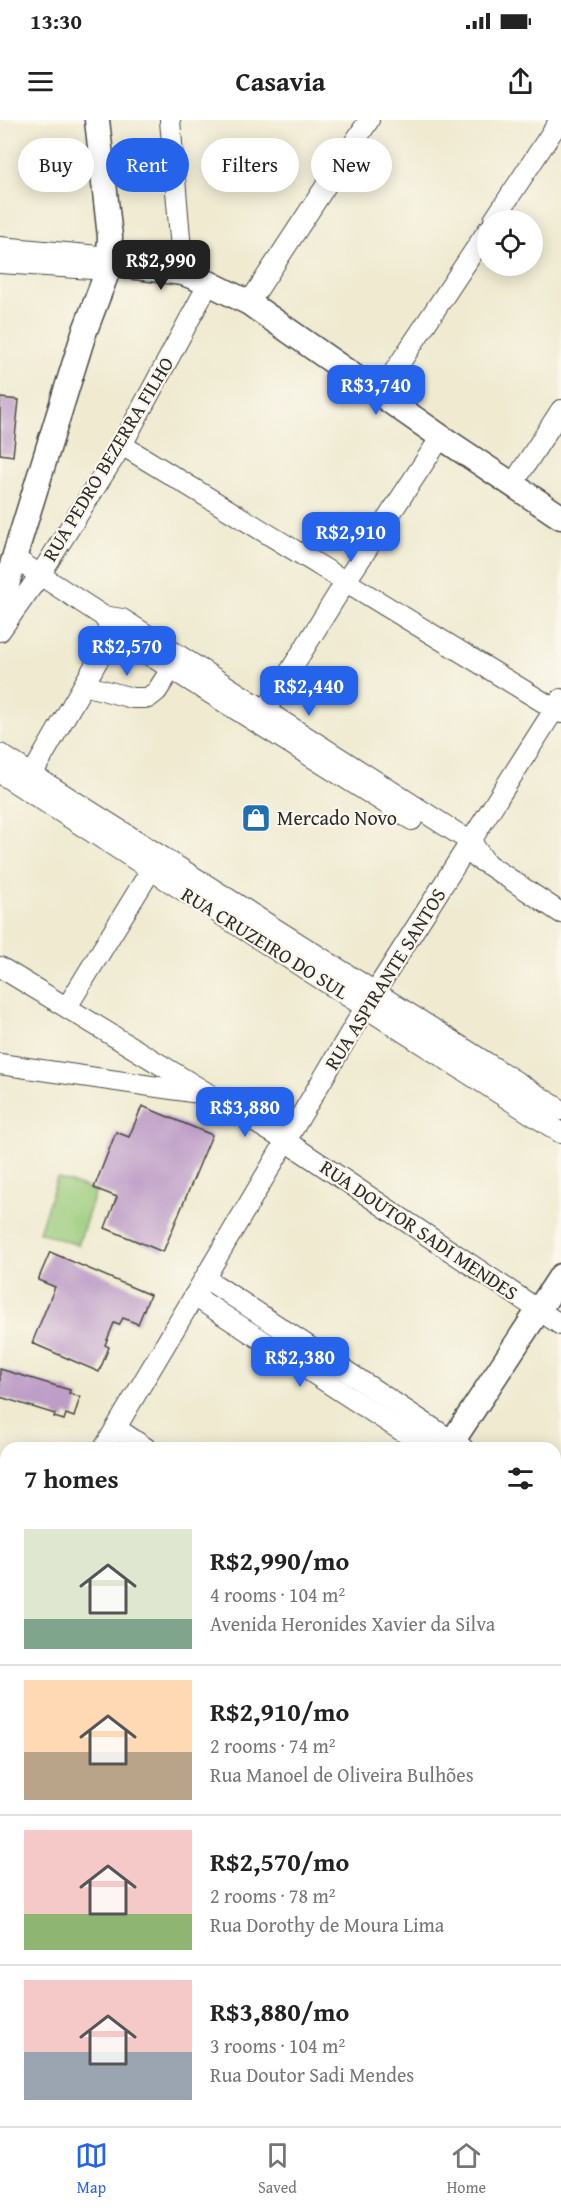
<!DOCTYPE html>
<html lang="en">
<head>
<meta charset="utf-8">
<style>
  body { margin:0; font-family:"Gentium Book Plus",serif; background:#f2f2f2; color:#222; height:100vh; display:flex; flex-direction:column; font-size:22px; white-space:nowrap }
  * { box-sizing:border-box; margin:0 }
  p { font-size:20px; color:#767676 }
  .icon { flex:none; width:33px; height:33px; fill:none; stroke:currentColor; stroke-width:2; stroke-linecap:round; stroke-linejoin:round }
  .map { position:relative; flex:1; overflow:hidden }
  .sheet { position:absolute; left:0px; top:1322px; width:561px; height:686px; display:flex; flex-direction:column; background:#fff; border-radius:18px 18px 0 0; box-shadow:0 3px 15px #0003 }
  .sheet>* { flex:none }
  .top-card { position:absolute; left:18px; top:18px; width:525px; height:54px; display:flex; gap:12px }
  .controls { position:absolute; left:477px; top:90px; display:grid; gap:12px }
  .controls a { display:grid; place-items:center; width:66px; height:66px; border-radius:50%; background:#fff; box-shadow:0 3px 15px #0003; font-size:30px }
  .price { position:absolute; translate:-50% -51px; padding:0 14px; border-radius:12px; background:#2563eb; color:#fff; font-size:20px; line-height:39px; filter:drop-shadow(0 2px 3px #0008) }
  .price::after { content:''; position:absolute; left:50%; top:36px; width:18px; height:14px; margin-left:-9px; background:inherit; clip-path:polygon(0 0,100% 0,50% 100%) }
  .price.selected { background:#222; color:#fff }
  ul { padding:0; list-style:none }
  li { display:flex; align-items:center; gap:18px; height:150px; padding:0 24px }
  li+li { border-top:2px solid #e0e0e0 }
  li span { display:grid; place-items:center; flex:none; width:168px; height:120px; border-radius:0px; color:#555 }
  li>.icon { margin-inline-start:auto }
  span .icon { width:72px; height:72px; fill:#fffc; stroke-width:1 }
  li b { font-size:26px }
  h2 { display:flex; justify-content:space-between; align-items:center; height:72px; padding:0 24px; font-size:26px }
  .tag { padding:0 21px; border-radius:27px; background:#fff; box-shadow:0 3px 15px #0003; font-size:21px; line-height:54px }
  .tag.selected { background:#2563eb; color:#fff }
  .status { display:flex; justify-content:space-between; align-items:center; height:42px; padding:0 30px; background:#fff; direction:ltr }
  .status svg { height:16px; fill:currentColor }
  header { display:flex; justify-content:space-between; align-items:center; height:78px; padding:0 24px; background:#fff; font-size:27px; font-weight:700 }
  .tabs { display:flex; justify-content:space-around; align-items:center; height:84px; border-top:2px solid #e0e0e0; background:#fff; font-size:16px; color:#767676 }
  .tabs a { display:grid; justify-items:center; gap:3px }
  .tabs .selected { color:#2563eb }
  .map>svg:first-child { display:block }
  .green { fill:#9acb7a; stroke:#627b52; stroke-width:1.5 }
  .building { fill:#be9ec7 }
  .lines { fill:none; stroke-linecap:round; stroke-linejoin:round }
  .minor-casing { stroke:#484844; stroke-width:22 }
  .major-casing { stroke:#484844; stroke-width:27 }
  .minor { stroke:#fff; stroke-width:20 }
  .major { stroke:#fff; stroke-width:24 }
  .labels { text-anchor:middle; stroke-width:4.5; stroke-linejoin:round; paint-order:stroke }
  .street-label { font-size:20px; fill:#2b2b2b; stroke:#fbf7ec }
  .poi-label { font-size:20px; fill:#2b2b2b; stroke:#fbf7ec; text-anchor:start }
</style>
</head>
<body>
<div class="status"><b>13:30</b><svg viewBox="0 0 49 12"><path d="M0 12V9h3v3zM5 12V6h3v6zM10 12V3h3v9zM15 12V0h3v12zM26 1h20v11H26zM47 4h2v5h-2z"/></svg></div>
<header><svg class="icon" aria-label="menu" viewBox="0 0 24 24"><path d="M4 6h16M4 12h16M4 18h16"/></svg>Casavia<svg class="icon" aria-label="share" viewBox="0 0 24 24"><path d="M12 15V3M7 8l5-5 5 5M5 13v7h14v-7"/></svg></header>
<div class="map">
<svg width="561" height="2006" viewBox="0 0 561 2006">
  <rect width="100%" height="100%" fill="#fbf7ec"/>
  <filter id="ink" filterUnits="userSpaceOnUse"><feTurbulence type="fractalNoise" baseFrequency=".0167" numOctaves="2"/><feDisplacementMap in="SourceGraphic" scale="12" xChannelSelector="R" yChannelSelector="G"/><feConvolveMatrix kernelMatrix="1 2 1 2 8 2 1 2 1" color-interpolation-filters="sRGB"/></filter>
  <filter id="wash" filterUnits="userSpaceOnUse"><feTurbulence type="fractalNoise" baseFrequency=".008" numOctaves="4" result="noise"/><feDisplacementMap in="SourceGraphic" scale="24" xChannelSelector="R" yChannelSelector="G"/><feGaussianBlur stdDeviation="1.35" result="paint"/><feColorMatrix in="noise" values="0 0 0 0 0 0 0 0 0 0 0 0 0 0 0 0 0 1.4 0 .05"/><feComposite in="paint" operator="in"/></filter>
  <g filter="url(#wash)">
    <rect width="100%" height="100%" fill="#efead0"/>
    <path class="green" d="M 57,1058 L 96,1071 L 78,1125 L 39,1112 Z"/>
    <g id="blocks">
      <g class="building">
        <path d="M 0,278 L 19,280 L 13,336 L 0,334 Z"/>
        <path d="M 142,986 L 212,1015 L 163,1132 L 105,1108 L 117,1077 L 94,1068 L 116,1012 L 129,1017 Z"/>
        <path d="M 50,1132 L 150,1175 L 138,1204 L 123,1198 L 119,1205 L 114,1203 L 105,1225 L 109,1227 L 99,1252 L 32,1223 L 55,1167 L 38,1160 Z"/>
        <path d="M 0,1249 L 70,1270 L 69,1273 L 80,1277 L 74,1297 L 66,1294 L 64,1300 L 54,1297 L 55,1294 L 0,1277 Z"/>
      </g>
    </g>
  </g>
  <g filter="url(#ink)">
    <use href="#blocks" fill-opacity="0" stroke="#484844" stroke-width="1.5"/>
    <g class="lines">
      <g class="minor-casing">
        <g id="minor">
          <path d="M 170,0 L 183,153"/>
          <path d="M 494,100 L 560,0"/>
          <path d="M 0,127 L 110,137"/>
          <path d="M 0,143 L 108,150"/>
          <path d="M 249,183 L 369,0"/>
          <path d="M 380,273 L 488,110"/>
          <path d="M 122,325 L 561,593"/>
          <path d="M 513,364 L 561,290"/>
          <path d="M 14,438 L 103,496 L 122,499 L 471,722 L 487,744"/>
          <path d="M 103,496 L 114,513 L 412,700"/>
          <path d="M 0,511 L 40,455 L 122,325 L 209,163"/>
          <path d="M 84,565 L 132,578 L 148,578 L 157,571 L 171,549"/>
          <path d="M 259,601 L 346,461 L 441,317"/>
          <path d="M 0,634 L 561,990"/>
          <path d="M 0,653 L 561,1013"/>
          <path d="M 27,663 L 120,502"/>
          <path d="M 476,738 L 487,744 L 561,793"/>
          <path d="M 0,847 L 286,1021 L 561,1205"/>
          <path d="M 67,887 L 157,740"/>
          <path d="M 0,944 L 199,973"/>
          <path d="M 205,1158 L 463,1328"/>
          <path d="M 194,1176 L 428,1328"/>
          <path d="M 116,1308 L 146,1328"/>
          <path d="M 104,1328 L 366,886 L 561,579"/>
          <path d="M 555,1387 L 561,1391"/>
          <path d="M 555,1410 L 561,1414"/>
          <path d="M 0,1433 L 6,1437"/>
          <path d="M 0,1461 L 6,1465"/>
          <path d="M 0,1497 L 6,1488"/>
          <path d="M 555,1596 L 561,1600"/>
          <path d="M 555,1628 L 561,1619"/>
          <path d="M 0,1641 L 6,1645"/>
          <path d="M 0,1663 L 6,1667"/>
          <path d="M 555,1687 L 561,1691"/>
          <path d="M 555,1795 L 561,1798"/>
          <path d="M 555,1819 L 561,1823"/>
          <path d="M 0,1857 L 6,1861"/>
          <path d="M 555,2000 L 561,2004"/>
          <path d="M 225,2001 L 232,2006"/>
          <path d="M 523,2001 L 531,2006"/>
          <path d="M 311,2006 L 314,2001"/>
        </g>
      </g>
      <g class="major-casing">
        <g id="major">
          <path d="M 110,137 L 121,145 L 183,153 L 209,163 L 249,183 L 441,317 L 561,397"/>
          <path d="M 0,492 L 14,438 L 84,213 L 108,150 L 110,117 L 97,0"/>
          <path d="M 448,1328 L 561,1156"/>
          <path d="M 3,2006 L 6,2001"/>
        </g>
      </g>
      <use href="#minor" class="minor"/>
      <use href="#major" class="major"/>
    </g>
  </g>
  <defs>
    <g id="shop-square" transform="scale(1.5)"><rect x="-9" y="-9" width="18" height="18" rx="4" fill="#1f6fb2" stroke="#fbf7ec"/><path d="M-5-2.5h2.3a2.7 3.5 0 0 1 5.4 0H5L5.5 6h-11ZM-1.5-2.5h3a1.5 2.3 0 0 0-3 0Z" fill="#fff"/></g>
  </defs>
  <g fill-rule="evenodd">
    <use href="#shop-square" x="256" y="698"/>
  </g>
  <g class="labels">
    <g class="street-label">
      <text transform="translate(108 339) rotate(-59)" y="7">RUA PEDRO BEZERRA FILHO</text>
      <text transform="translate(265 823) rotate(32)" y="7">RUA CRUZEIRO DO SUL</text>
      <text transform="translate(385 859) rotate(-58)" y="7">RUA ASPIRANTE SANTOS</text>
      <text transform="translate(419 1110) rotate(34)" y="7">RUA DOUTOR SADI MENDES</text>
    </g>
    <g class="poi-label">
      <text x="277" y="705">Mercado Novo</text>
    </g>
  </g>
</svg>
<div class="controls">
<a><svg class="icon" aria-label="locate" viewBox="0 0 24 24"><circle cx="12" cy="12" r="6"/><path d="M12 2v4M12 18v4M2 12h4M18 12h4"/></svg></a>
</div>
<b class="price selected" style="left:161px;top:171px">R$2,990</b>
<b class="price" style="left:376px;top:296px">R$3,740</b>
<b class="price" style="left:351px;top:443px">R$2,910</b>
<b class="price" style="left:127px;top:557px">R$2,570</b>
<b class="price" style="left:309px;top:597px">R$2,440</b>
<b class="price" style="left:245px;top:1018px">R$3,880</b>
<b class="price" style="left:300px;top:1268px">R$2,380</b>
<div class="top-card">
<a class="tag">Buy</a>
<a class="tag selected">Rent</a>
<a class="tag">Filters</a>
<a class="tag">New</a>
</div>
<section class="sheet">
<h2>7 homes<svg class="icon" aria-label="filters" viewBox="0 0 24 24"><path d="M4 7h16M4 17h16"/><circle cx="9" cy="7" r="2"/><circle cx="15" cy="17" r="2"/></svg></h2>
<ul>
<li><span style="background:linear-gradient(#dfe7d0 75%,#7fa58c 0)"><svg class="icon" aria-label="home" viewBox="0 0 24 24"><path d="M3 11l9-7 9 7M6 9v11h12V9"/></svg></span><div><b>R$2,990/mo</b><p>4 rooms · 104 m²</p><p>Avenida Heronides Xavier da Silva</p></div></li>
<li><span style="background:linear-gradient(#ffd9b3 60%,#b9a48a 0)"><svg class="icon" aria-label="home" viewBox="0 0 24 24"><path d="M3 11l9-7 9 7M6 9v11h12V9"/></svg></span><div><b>R$2,910/mo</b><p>2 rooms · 74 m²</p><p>Rua Manoel de Oliveira Bulhões</p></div></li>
<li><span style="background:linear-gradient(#f6c9c9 70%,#8fb573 0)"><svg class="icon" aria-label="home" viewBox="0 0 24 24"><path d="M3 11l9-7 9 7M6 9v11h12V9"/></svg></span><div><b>R$2,570/mo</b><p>2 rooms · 78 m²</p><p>Rua Dorothy de Moura Lima</p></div></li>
<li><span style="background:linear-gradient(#f6c9c9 60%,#9aa5b1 0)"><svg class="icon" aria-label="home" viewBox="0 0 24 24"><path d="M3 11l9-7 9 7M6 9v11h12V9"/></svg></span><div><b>R$3,880/mo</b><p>3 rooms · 104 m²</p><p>Rua Doutor Sadi Mendes</p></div></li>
</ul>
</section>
</div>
<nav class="tabs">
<a class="selected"><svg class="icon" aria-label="map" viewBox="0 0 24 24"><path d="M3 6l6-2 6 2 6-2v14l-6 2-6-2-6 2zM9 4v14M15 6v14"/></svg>Map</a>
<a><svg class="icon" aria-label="saved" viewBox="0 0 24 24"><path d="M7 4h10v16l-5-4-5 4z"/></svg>Saved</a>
<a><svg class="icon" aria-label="home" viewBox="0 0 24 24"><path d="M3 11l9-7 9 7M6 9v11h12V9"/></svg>Home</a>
</nav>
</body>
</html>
